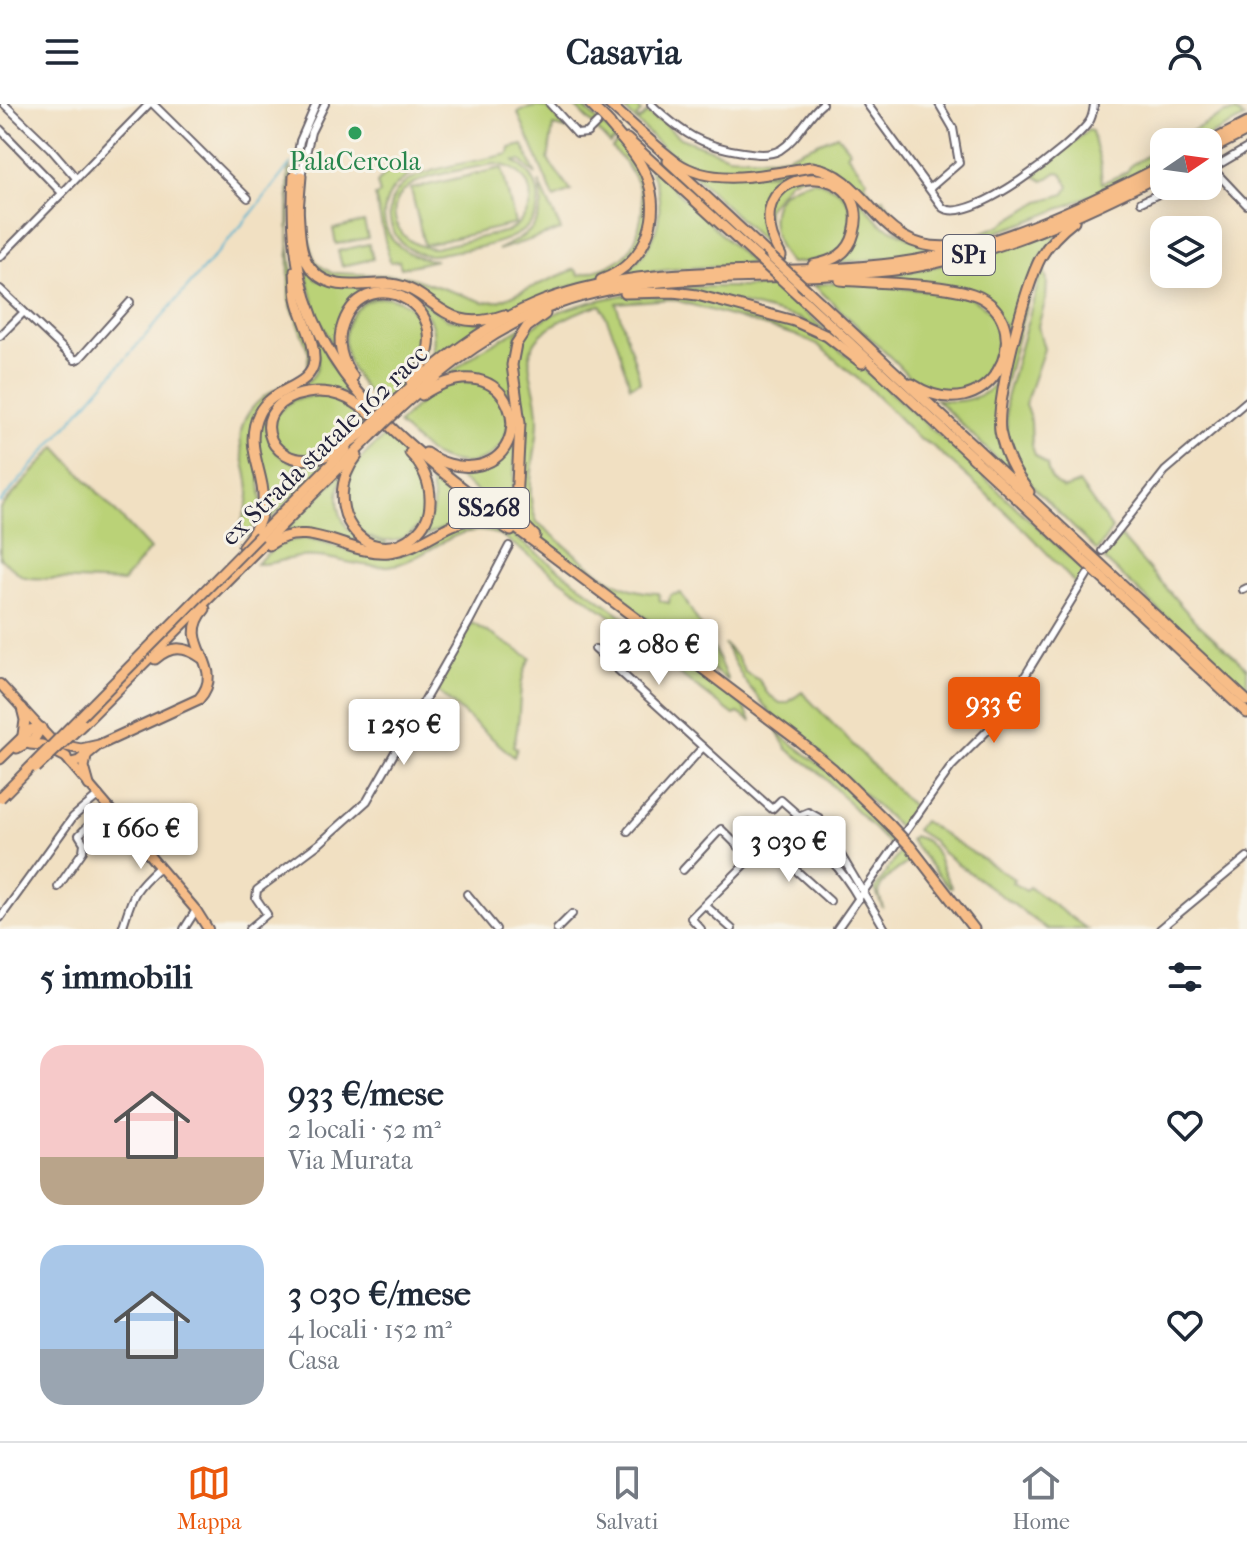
<!DOCTYPE html>
<html lang="it">
<head>
<meta charset="utf-8">
<style>
  body { margin:0; font-family:"IM FELL French Canon",serif; background:#f6f6f7; color:#1f2937; height:100vh; display:flex; flex-direction:column; font-size:30px; white-space:nowrap }
  * { box-sizing:border-box; margin:0 }
  p { font-size:26px; color:#747a83 }
  .icon { flex:none; width:44px; height:44px; fill:none; stroke:currentColor; stroke-width:2; stroke-linecap:round; stroke-linejoin:round }
  .map { position:relative; height:825px; overflow:hidden }
  .panel { display:flex; flex-direction:column; background:#fff; flex:1 }
  .panel>* { flex:none }
  .needle { width:52px; rotate:77deg }
  .controls { position:absolute; left:1150px; top:24px; display:grid; gap:16px }
  .controls a { display:grid; place-items:center; width:72px; height:72px; border-radius:16px; background:#fff; box-shadow:0 4px 20px #0003; font-size:40px }
  .price { position:absolute; translate:-50% -68px; padding:0 18px; border-radius:8px; background:#fff; color:#222; font-size:26px; line-height:52px; filter:drop-shadow(0 2px 4px #0008) }
  .price::after { content:''; position:absolute; left:50%; top:48px; width:24px; height:18px; margin-left:-12px; background:inherit; clip-path:polygon(0 0,100% 0,50% 100%) }
  .price.selected { background:#ea580c; color:#fff }
  ul { padding:0; list-style:none }
  li { display:flex; align-items:center; gap:24px; height:200px; padding:0 40px }
  li span { display:grid; place-items:center; flex:none; width:224px; height:160px; border-radius:24px; color:#555 }
  li>.icon { margin-inline-start:auto }
  span .icon { width:96px; height:96px; fill:#fffc; stroke-width:1 }
  li b { font-size:34px }
  h2 { display:flex; justify-content:space-between; align-items:center; height:96px; padding:0 40px; font-size:34px }
  header { display:flex; justify-content:space-between; align-items:center; height:104px; padding:0 40px; background:#fff; font-size:36px; font-weight:800 }
  .tabs { display:flex; justify-content:space-around; align-items:center; height:112px; border-top:2px solid #e0e1e3; background:#fff; font-size:22px; color:#747a83 }
  .tabs a { display:grid; justify-items:center; gap:4px }
  .tabs .selected { color:#ea580c }
  .map>svg:first-child { display:block }
  .green { fill:#bad277; stroke:#6e7a59; stroke-width:2; fill-rule:evenodd }
  .lines { fill:none; stroke-linecap:round; stroke-linejoin:round }
  .stream { stroke:#50b0cf; stroke-width:2 }
  .minor-casing { stroke:#6a646a; stroke-width:10 }
  .major-casing { stroke:#6a646a; stroke-width:12 }
  .highway-casing { stroke:#6a646a; stroke-width:13 }
  .minor { stroke:#fff; stroke-width:6 }
  .major { stroke:#f7bd88; stroke-width:8 }
  .highway { stroke:#f7bd88; stroke-width:9 }
  .highway-bridge-casing { stroke:#6a646a; stroke-width:13; stroke-linecap:butt }
  .highway-bridge { stroke:#f7bd88; stroke-width:9 }
  .leisure-dot { fill:#2e9e5b; stroke:#f7f3e8; stroke-width:3 }
  .labels { text-anchor:middle; stroke-width:6; stroke-linejoin:round; paint-order:stroke }
  .shield { fill:#f7f3e8; stroke:#62616f; stroke-width:2 }
  .shield-label { font-size:24px; font-weight:bold; fill:#22223b }
  .leisure-label { font-size:26px; fill:#27864d; stroke:#f7f3e8 }
  .street-label { font-size:26px; fill:#22223b; stroke:#f7f3e8 }
</style>
</head>
<body>
<header><svg class="icon" aria-label="menu" viewBox="0 0 24 24"><path d="M4 6h16M4 12h16M4 18h16"/></svg>Casavia<svg class="icon" aria-label="person" viewBox="0 0 24 24"><circle cx="12" cy="8" r="4"/><path d="M4 21q1-7 8-7t8 7"/></svg></header>
<div class="map">
<svg width="1247" height="825" viewBox="0 0 1247 825">
  <rect width="100%" height="100%" fill="#f7f3e8"/>
  <filter id="ink" filterUnits="userSpaceOnUse"><feTurbulence type="fractalNoise" baseFrequency=".0125" numOctaves="2"/><feDisplacementMap in="SourceGraphic" scale="16" xChannelSelector="R" yChannelSelector="G"/><feConvolveMatrix kernelMatrix="1 2 1 2 8 2 1 2 1" color-interpolation-filters="sRGB"/></filter>
  <filter id="wash" filterUnits="userSpaceOnUse"><feTurbulence type="fractalNoise" baseFrequency=".006" numOctaves="4" result="noise"/><feDisplacementMap in="SourceGraphic" scale="32" xChannelSelector="R" yChannelSelector="G"/><feGaussianBlur stdDeviation="1.8" result="paint"/><feColorMatrix in="noise" values="0 0 0 0 0 0 0 0 0 0 0 0 0 0 0 0 0 1.4 0 .05"/><feComposite in="paint" operator="in"/></filter>
  <g filter="url(#wash)">
    <rect width="100%" height="100%" fill="#f1e0c2"/>
    <g class="green">
      <path d="M 572,0 L 580,0 C 602,23 641,50 649,83 C 651,90 649,100 648,107 C 648,114 649,124 646,131 C 628,174 578,177 540,193 C 516,202 497,214 471,212 C 446,210 434,190 412,183 C 405,181 395,182 388,181 C 337,176 302,179 304,116 L 314,154 L 319,161 L 332,169 L 406,172 L 484,198 L 499,197 L 575,165 L 579,171 C 595,167 613,163 625,151 C 633,144 637,133 639,123 C 649,91 634,67 612,44 L 617,39 L 614,36 L 610,40 L 596,25 L 599,21 L 592,20 Z"/>
      <path d="M 637,0 L 641,8 L 636,13 L 639,17 L 647,9 L 657,17 L 660,16 L 680,34 L 728,52 L 772,54 L 787,52 L 837,31 L 850,47 L 847,50 L 867,76 L 864,79 L 877,97 L 883,94 L 894,109 L 912,125 L 908,127 L 911,130 L 938,137 L 965,135 L 1001,121 L 1040,97 L 1065,90 L 1069,83 L 1062,69 L 1057,68 L 1044,77 L 1034,72 L 1088,26 L 1092,27 L 1100,58 L 1102,79 L 1127,68 L 1131,61 L 1164,42 L 1164,55 C 1112,81 970,156 915,135 C 882,122 859,72 832,66 C 816,63 794,67 778,68 C 756,69 732,73 711,69 C 674,62 646,26 620,1 Z"/>
      <path d="M 539,2 L 549,5 L 566,25 L 553,22 L 548,56 L 571,87 L 554,94 L 518,9 L 521,6 Z"/>
      <path d="M 1236,8 L 1244,14 L 1197,38 L 1172,38 L 1225,9 Z"/>
      <path d="M 523,41 L 536,71 L 521,57 L 513,57 C 526,64 536,74 538,90 C 545,140 474,143 440,150 C 399,159 371,107 404,80 C 423,64 483,56 509,50 L 510,44 ZM 494,60 C 535,63 544,107 508,127 L 435,144 C 397,144 378,100 413,80 C 434,69 470,65 494,60 Z"/>
      <path d="M 648,60 L 752,160 L 676,165 L 617,172 C 648,155 664,123 658,88 C 656,78 650,68 648,60 Z"/>
      <path d="M 291,63 L 289,136 L 293,173 L 312,249 L 307,267 L 309,249 L 289,196 L 288,67 Z"/>
      <path d="M 418,64 C 411,72 397,77 391,88 C 370,124 400,154 436,156 L 401,164 L 399,157 L 390,158 L 375,92 L 380,90 L 377,79 L 387,68 Z"/>
      <path d="M 502,64 L 515,120 L 424,141 L 411,85 Z"/>
      <path d="M 692,69 L 826,70 L 846,80 L 881,120 L 935,146 L 907,152 L 834,159 L 859,116 L 832,75 L 808,71 L 790,76 L 767,105 L 766,125 L 775,149 Z"/>
      <path d="M 814,76 C 823,80 836,83 842,90 C 851,99 851,108 851,119 C 852,154 817,158 790,159 C 774,141 763,107 784,88 C 791,81 805,79 814,76 Z"/>
      <path d="M 539,78 L 561,126 L 498,146 C 503,142 512,139 520,134 C 540,123 546,100 539,78 Z"/>
      <path d="M 364,118 L 368,134 L 336,140 L 333,125 Z"/>
      <path d="M 1063,123 L 1038,158 L 999,302 L 1014,372 L 936,295 C 960,301 992,294 1002,268 C 1007,256 1005,237 1006,223 L 981,192 L 861,173 C 932,167 997,151 1063,123 Z"/>
      <path d="M 369,140 L 373,155 L 342,162 L 338,147 Z"/>
      <path d="M 304,161 L 317,176 L 395,184 L 412,191 L 448,215 L 491,219 L 426,265 C 443,229 431,199 393,187 C 353,200 325,203 340,256 L 317,211 Z"/>
      <path d="M 1043,162 L 1047,177 L 1046,195 L 1038,222 L 1044,245 L 1025,300 L 1031,318 L 1032,342 L 1035,351 L 1047,361 C 1048,372 1054,380 1064,385 L 1079,379 L 1112,425 L 1097,447 L 1037,387 L 1020,367 L 1007,333 L 1006,294 Z"/>
      <path d="M 841,178 L 961,190 C 1043,219 986,319 922,283 C 911,277 900,262 890,253 C 865,229 839,205 814,181 Z"/>
      <path d="M 676,183 L 776,183 L 830,230 L 798,214 Z"/>
      <path d="M 622,191 L 687,193 L 795,222 L 814,229 L 852,255 L 950,341 L 1085,468 L 1077,482 C 1032,430 982,385 930,340 L 919,335 L 871,286 L 818,241 L 795,231 L 672,195 L 616,199 L 638,268 L 640,278 L 630,282 L 617,238 L 601,201 C 584,204 543,222 534,240 C 523,260 535,280 537,301 C 543,340 520,381 537,418 C 573,446 610,490 659,489 L 660,497 L 669,499 L 670,491 L 681,489 L 714,545 L 728,577 L 531,426 C 516,389 524,360 525,322 C 525,301 517,281 516,260 C 515,209 585,200 622,191 Z"/>
      <path d="M 387,193 C 432,202 436,245 408,276 C 400,286 390,294 380,303 C 358,278 332,247 351,213 C 358,199 371,194 387,193 Z"/>
      <path d="M 308,214 L 335,267 L 356,294 C 315,278 307,287 271,307 L 275,347 C 292,364 312,361 333,353 L 266,420 C 276,385 252,355 259,322 C 268,284 319,289 318,256 C 318,243 311,227 308,214 Z"/>
      <path d="M 524,222 L 516,232 L 517,314 L 513,395 L 518,418 L 443,362 C 468,372 490,368 507,346 C 507,331 512,310 509,296 C 502,267 465,269 444,274 L 481,246 Z"/>
      <path d="M 296,276 L 272,289 L 254,311 L 262,398 L 249,433 L 240,422 C 244,412 248,402 249,392 C 250,375 243,359 241,342 C 236,307 268,286 296,276 Z"/>
      <path d="M 458,277 C 465,278 476,277 483,280 C 534,304 501,383 436,352 C 422,345 409,330 398,320 L 429,289 Z"/>
      <path d="M 316,291 C 338,293 353,300 370,313 C 348,334 307,373 279,339 C 272,330 273,320 276,310 L 293,296 Z"/>
      <path d="M 387,330 C 411,352 442,385 420,419 C 413,429 402,437 389,437 C 357,438 339,406 348,377 C 354,357 372,344 387,330 Z"/>
      <path d="M 56,343 L 150,445 L 123,478 L 29,474 L 22,472 L 0,454 L 0,405 Z"/>
      <path d="M 427,364 L 493,413 L 485,412 L 436,427 L 394,446 L 283,429 L 346,365 C 335,386 335,406 348,425 L 397,444 C 436,410 439,414 427,364 Z"/>
      <path d="M 484,419 L 505,426 L 711,577 L 743,602 L 752,618 L 738,609 L 734,611 L 677,568 L 616,516 L 502,432 C 457,414 439,448 399,460 C 365,469 332,449 299,453 C 284,455 272,461 256,460 C 307,407 332,455 387,453 C 417,453 438,426 466,420 C 471,419 478,419 484,419 Z"/>
      <path d="M 1120,432 L 1193,515 L 1247,564 L 1247,588 L 1104,455 Z"/>
      <path d="M 472,519 L 531,554 C 514,579 524,613 513,642 L 517,644 L 514,653 L 436,586 Z"/>
      <path d="M 724,540 L 738,554 L 745,568 L 759,576 L 767,589 L 780,599 L 787,599 L 802,588 L 915,705 L 901,725 L 815,644 L 773,612 L 744,576 Z"/>
      <path d="M 777,628 L 830,669 L 877,715 L 880,722 L 893,737 L 890,741 L 819,668 L 787,645 Z"/>
      <path d="M 923,717 L 1014,775 L 1012,778 L 1026,787 L 1029,783 L 1087,825 L 1047,825 L 943,749 L 933,737 L 916,726 Z"/>
      <path d="M 913,732 C 942,738 937,763 952,783 L 949,784 L 910,736 Z"/>
      <path d="M 901,746 L 911,757 C 903,761 882,776 880,784 C 877,790 882,798 883,804 L 875,785 Z"/>
    </g>
    <g class="lines">
      <path class="stream" d="M 0,399 L 252,109 L 291,59"/>
    </g>
  </g>
  <g filter="url(#ink)">
    <g class="lines">
      <g class="minor-casing">
        <g id="minor">
          <path d="M 4,0 L 50,44 L 76,74"/>
          <path d="M 153,0 L 248,94"/>
          <path d="M 550,0 L 577,30 L 587,29 L 597,19"/>
          <path d="M 651,0 C 682,29 701,42 743,48 C 755,50 769,52 780,46 C 798,35 806,13 822,0"/>
          <path d="M 867,0 L 943,104 C 971,121 1072,42 1089,18 C 1093,12 1093,7 1094,0"/>
          <path d="M 0,25 L 62,89"/>
          <path d="M 1213,65 L 1247,101"/>
          <path d="M 1208,67 L 1247,44"/>
          <path d="M 294,72 L 300,37 L 316,0"/>
          <path d="M 301,72 L 311,28 L 325,0"/>
          <path d="M 930,84 L 959,59 L 953,24 L 939,0"/>
          <path d="M 1141,98 L 1176,82"/>
          <path d="M 0,153 L 149,0"/>
          <path d="M 0,185 L 75,256 L 80,254 L 130,198"/>
          <path d="M 0,232 L 24,208"/>
          <path d="M 1102,447 L 1165,367 L 1247,297"/>
          <path d="M 1243,486 L 1247,484"/>
          <path d="M 595,545 L 703,643"/>
          <path d="M 796,713 L 808,708 L 819,714 L 885,825"/>
          <path d="M 628,727 L 703,643 L 772,705 L 781,696 L 798,711"/>
          <path d="M 768,741 L 830,797"/>
          <path d="M 683,766 L 721,725 L 752,756"/>
          <path d="M 58,783 L 83,747 L 84,739 L 79,731 L 108,702"/>
          <path d="M 467,790 L 496,825"/>
          <path d="M 705,801 L 732,825"/>
          <path d="M 0,814 L 73,713 L 99,691"/>
          <path d="M 122,825 C 133,792 131,788 159,763"/>
          <path d="M 184,825 L 196,806"/>
          <path d="M 249,825 L 267,810 L 256,794 L 257,786 L 320,739 L 367,697 L 468,520 L 509,442"/>
          <path d="M 557,825 L 572,810"/>
          <path d="M 701,825 L 691,814 L 787,719 L 791,719 C 821,745 839,760 859,795"/>
          <path d="M 837,825 L 951,663 L 998,616 L 1087,471"/>
          <path d="M 1160,825 L 1247,753"/>
        </g>
      </g>
      <g class="major-casing">
        <g id="major">
          <path d="M 0,580 L 56,641"/>
          <path d="M 67,655 L 196,806 L 208,825"/>
        </g>
      </g>
      <g class="highway-casing">
        <g id="highway">
          <path d="M 590,0 L 610,20"/>
          <path d="M 609,0 C 631,19 653,41 676,58 C 715,85 769,69 812,63 C 873,73 875,151 955,142"/>
          <path d="M 627,35 L 757,153"/>
          <path d="M 1208,39 L 1247,19"/>
          <path d="M 1208,47 L 1247,27"/>
          <path d="M 668,57 L 771,153"/>
          <path d="M 294,72 C 284,224 350,297 464,385 L 800,638 L 832,664 L 891,722"/>
          <path d="M 298,104 C 300,125 298,152 314,168 C 334,189 366,178 391,180 C 435,185 443,233 504,211"/>
          <path d="M 298,107 L 301,72"/>
          <path d="M 781,152 C 727,56 876,51 854,129 C 849,150 833,157 813,161"/>
          <path d="M 601,176 C 649,159 666,104 641,61 C 632,45 618,31 606,16"/>
          <path d="M 840,176 C 873,179 953,179 980,193 C 1040,225 989,330 912,280"/>
          <path d="M 792,185 L 1247,609"/>
          <path d="M 806,185 L 1247,597"/>
          <path d="M 625,189 L 673,188 L 697,191 L 794,217 L 827,232 L 862,259"/>
          <path d="M 353,273 C 342,258 336,238 343,220 C 367,151 471,208 411,278"/>
          <path d="M 422,291 C 512,232 543,353 474,362 C 458,364 440,359 426,349"/>
          <path d="M 393,299 C 437,259 486,219 543,197 C 656,154 780,175 897,159 C 992,146 1080,104 1164,61"/>
          <path d="M 399,305 C 447,261 498,221 560,199 C 667,161 796,181 909,164 C 1000,149 1082,111 1164,69"/>
          <path d="M 366,326 C 351,337 336,350 318,354 C 265,366 245,299 307,289 C 331,285 350,293 369,309"/>
          <path d="M 357,352 C 317,401 366,470 414,431 C 424,423 430,411 430,399 C 431,380 423,362 410,349"/>
          <path d="M 1029,388 C 1015,370 1004,349 1000,327 C 996,295 1025,182 1041,153 C 1049,139 1061,127 1074,117"/>
          <path d="M 259,432 L 346,345"/>
          <path d="M 535,432 L 524,421 L 516,399 L 520,319 L 512,261 L 516,240 L 527,223 L 545,210"/>
          <path d="M 269,441 C 307,412 348,452 389,448 C 436,443 461,393 511,427"/>
          <path d="M 243,442 C 291,389 236,356 259,309 C 272,283 312,284 314,257 C 315,237 303,217 298,198 C 295,188 296,178 295,167"/>
          <path d="M 155,555 C 171,541 185,542 202,554"/>
          <path d="M 22,604 L 25,616 L 23,631"/>
          <path d="M 83,620 L 371,332"/>
          <path d="M 30,640 L 42,641 L 66,653"/>
          <path d="M 56,640 L 81,645 L 99,641 L 199,595 C 229,561 174,540 205,505"/>
          <path d="M 17,644 L 34,635 L 41,624"/>
          <path d="M 86,653 L 84,663 L 89,681"/>
          <path d="M 0,655 L 30,626 L 41,624"/>
          <path d="M 71,659 L 79,657 L 96,643"/>
          <path d="M 910,742 L 974,825"/>
        </g>
      </g>
      <use href="#minor" class="minor"/>
      <use href="#major" class="major"/>
      <use href="#highway" class="highway"/>
      <g class="highway-bridge-casing">
        <g id="highway-bridge">
          <path d="M 757,153 L 792,185"/>
          <path d="M 771,153 L 806,185"/>
          <path d="M 366,326 L 393,299"/>
          <path d="M 371,332 L 399,305"/>
          <path d="M 36,664 L 83,620"/>
          <path d="M 0,694 L 259,432"/>
          <path d="M 891,722 L 910,742"/>
        </g>
      </g>
      <use href="#highway-bridge" class="highway-bridge"/>
    </g>
  </g>
  <circle class="leisure-dot" cx="355" cy="29" r="8"/>
  <g class="labels">
    <g class="shield">
      <rect x="943" y="131" width="52" height="40" rx="6"/>
      <rect x="449" y="384" width="80" height="40" rx="6"/>
    </g>
    <g class="shield-label">
      <text x="969" y="159">SP1</text>
      <text x="489" y="412">SS268</text>
    </g>
    <g class="leisure-label">
      <text x="355" y="66">PalaCercola</text>
    </g>
    <g class="street-label">
      <text transform="translate(324 341) rotate(-44)" y="9">ex Strada statale 162 racc</text>
    </g>
  </g>
</svg>
<div class="controls">
<a><svg class="needle" viewBox="-14 -14 28 28"><path d="M0-13l5 13h-10z" fill="#e53935"/><path d="M0 13l5-13h-10z" fill="#747a83"/></svg></a>
<a><svg class="icon" aria-label="layers" viewBox="0 0 24 24"><path d="M12 4l9 5-9 5-9-5zM3 14l9 5 9-5"/></svg></a>
</div>
<b class="price" style="left:659px;top:583px">2 080 €</b>
<b class="price selected" style="left:994px;top:641px">933 €</b>
<b class="price" style="left:404px;top:663px">1 250 €</b>
<b class="price" style="left:141px;top:767px">1 660 €</b>
<b class="price" style="left:789px;top:780px">3 030 €</b>
</div>
<section class="panel">
<h2>5 immobili<svg class="icon" aria-label="filters" viewBox="0 0 24 24"><path d="M4 7h16M4 17h16"/><circle cx="9" cy="7" r="2"/><circle cx="15" cy="17" r="2"/></svg></h2>
<ul>
<li><span style="background:linear-gradient(#f6c9c9 70%,#b9a48a 0)"><svg class="icon" aria-label="home" viewBox="0 0 24 24"><path d="M3 11l9-7 9 7M6 9v11h12V9"/></svg></span><div><b>933 €/mese</b><p>2 locali · 52 m²</p><p>Via Murata</p></div><svg class="icon" aria-label="heart" viewBox="0 0 24 24"><path d="M12 20l-8-8c-3-5 5-10 8-4 3-6 11-1 8 4z"/></svg></li>
<li><span style="background:linear-gradient(#a9c7e8 65%,#9aa5b1 0)"><svg class="icon" aria-label="home" viewBox="0 0 24 24"><path d="M3 11l9-7 9 7M6 9v11h12V9"/></svg></span><div><b>3 030 €/mese</b><p>4 locali · 152 m²</p><p>Casa</p></div><svg class="icon" aria-label="heart" viewBox="0 0 24 24"><path d="M12 20l-8-8c-3-5 5-10 8-4 3-6 11-1 8 4z"/></svg></li>
</ul>
</section>
<nav class="tabs">
<a class="selected"><svg class="icon" aria-label="map" viewBox="0 0 24 24"><path d="M3 6l6-2 6 2 6-2v14l-6 2-6-2-6 2zM9 4v14M15 6v14"/></svg>Mappa</a>
<a><svg class="icon" aria-label="saved" viewBox="0 0 24 24"><path d="M7 4h10v16l-5-4-5 4z"/></svg>Salvati</a>
<a><svg class="icon" aria-label="home" viewBox="0 0 24 24"><path d="M3 11l9-7 9 7M6 9v11h12V9"/></svg>Home</a>
</nav>
</body>
</html>
